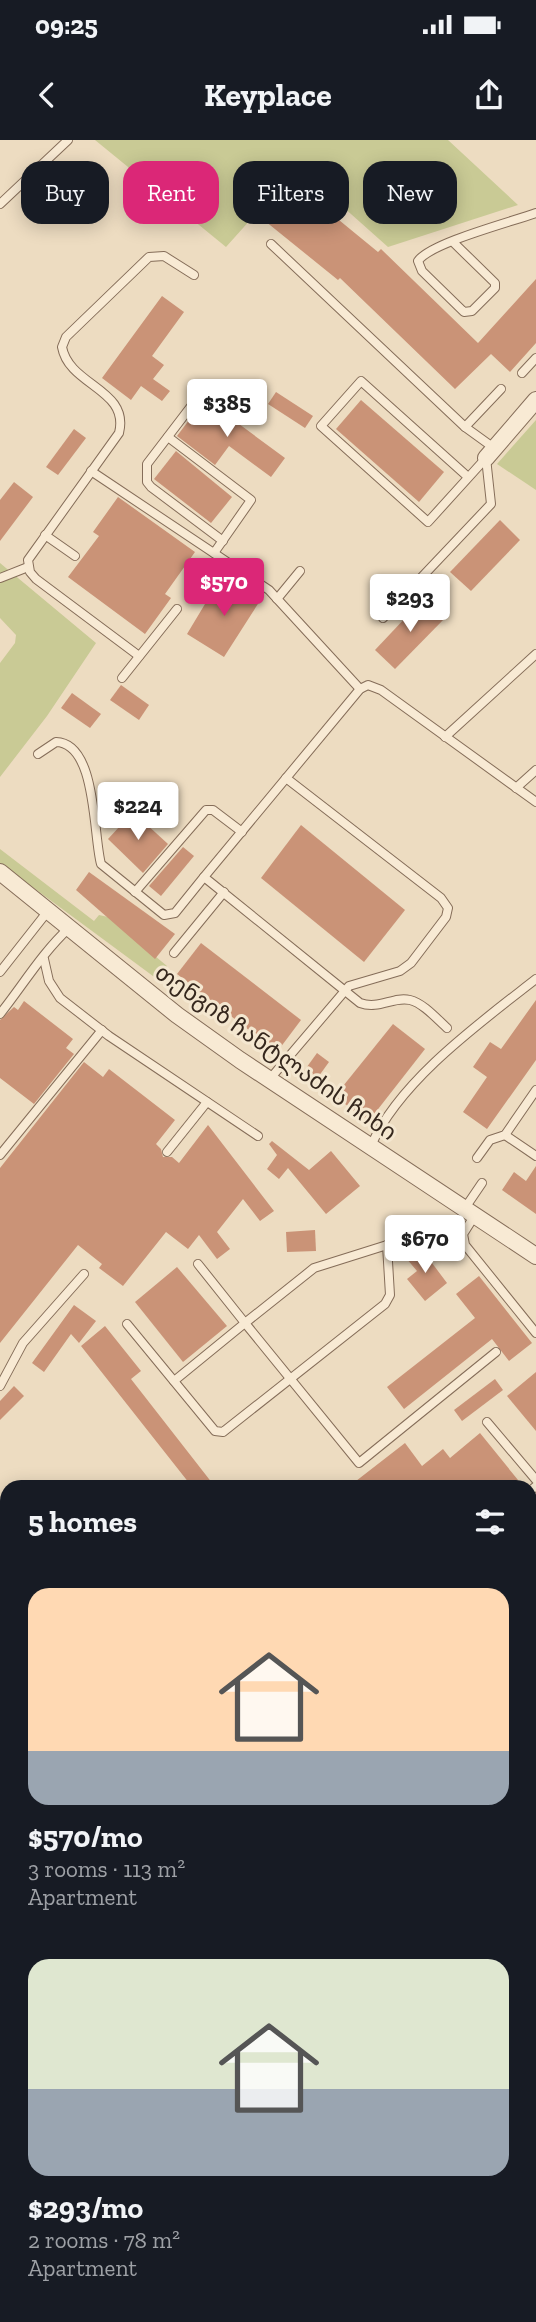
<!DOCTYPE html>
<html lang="en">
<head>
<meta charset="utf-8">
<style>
  body { margin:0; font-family:"Zilla Slab","Noto Sans Georgian",serif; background:#20242c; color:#f1f3f6; height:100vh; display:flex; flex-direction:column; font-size:26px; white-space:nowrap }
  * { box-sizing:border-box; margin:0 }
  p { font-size:23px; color:#9ea1a6 }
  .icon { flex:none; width:38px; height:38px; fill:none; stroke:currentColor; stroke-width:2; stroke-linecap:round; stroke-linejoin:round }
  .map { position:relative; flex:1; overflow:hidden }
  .details { position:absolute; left:0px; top:1340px; width:537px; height:842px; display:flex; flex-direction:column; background:#171b24; border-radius:21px 21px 0 0; box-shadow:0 4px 18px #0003 }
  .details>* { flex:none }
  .banner { position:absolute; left:21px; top:21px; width:495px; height:63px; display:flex; gap:14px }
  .price { position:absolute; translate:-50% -60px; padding:0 16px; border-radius:7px; background:#fff; color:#222; font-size:23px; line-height:46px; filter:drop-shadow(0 2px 4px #0008) }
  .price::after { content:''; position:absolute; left:50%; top:42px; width:21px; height:16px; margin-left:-10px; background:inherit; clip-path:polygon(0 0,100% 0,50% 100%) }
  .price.on { background:#db2777; color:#fff }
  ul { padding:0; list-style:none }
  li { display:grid; align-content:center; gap:14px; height:371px; padding:0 28px }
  li span { display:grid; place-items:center; height:217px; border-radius:21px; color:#555 }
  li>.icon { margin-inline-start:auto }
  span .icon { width:126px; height:126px; fill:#fffc; stroke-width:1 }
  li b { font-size:30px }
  h2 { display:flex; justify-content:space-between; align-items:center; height:84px; padding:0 28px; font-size:30px }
  .tag { padding:0 24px; border-radius:21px; background:#171b24; box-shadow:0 4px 18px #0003; font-size:24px; line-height:63px }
  .tag.on { background:#db2777; color:#fff }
  .status { display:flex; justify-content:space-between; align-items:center; height:49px; padding:0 35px; background:#171b24; direction:ltr }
  .status svg { height:19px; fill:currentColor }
  header { display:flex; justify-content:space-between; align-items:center; height:91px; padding:0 28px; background:#171b24; font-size:32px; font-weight:800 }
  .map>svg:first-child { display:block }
  .green { fill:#c9ca95 }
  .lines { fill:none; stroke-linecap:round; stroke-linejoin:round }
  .canal { stroke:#a3bfb4; stroke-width:16 }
  .building { fill:#ca9377 }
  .lane-casing { stroke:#856d59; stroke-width:10 }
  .street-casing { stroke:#856d59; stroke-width:18 }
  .secondary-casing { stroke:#674e3c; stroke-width:24 }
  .path { stroke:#856d59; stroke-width:2.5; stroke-dasharray:5 3.5; stroke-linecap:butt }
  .lane { stroke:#f8ead4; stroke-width:8 }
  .street { stroke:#f8ead4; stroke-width:16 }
  .secondary { stroke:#f8ead4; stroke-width:23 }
  .labels { text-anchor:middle; stroke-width:6; stroke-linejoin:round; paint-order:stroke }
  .street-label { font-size:23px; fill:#35271d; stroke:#f4e7d0 }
</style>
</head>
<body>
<div class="status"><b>09:25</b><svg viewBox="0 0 49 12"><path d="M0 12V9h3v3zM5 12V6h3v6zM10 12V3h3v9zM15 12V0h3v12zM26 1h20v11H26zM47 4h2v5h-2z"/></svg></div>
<header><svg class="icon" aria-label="back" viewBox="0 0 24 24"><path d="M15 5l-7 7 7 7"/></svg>Keyplace<svg class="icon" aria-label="share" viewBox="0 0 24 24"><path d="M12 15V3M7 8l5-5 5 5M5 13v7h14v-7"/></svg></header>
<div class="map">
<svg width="536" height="2182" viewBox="0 0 536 2182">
  <rect width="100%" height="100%" fill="#eddcc1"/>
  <g class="green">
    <path d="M 95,0 L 448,0 L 518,65 L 388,107 L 342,66 L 328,65 L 294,31 L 226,107 Z"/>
    <path d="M 536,280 L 536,350 L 497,324 Z"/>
    <path d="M 0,423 L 96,503 L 47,576 L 0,637 L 0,523 L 15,503 L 16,495 L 0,478 Z"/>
    <path d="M 0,709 L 94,781 L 99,775 L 108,777 L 167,826 L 157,839 L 0,723 Z"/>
    <path d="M 0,1779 L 7,1788 L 7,2040 L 0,2038 Z"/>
    <path d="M 0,2079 L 7,2081 L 7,2175 L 120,2175 L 104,2182 L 0,2182 Z"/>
    <path d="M 530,2141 L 536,2148 L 536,2182 L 325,2182 L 334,2175 L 530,2175 Z"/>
  </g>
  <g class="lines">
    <path class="canal" d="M 0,2072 L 7,2074"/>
  </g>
  <g class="building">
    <path d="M 295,44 L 378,112 L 381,109 L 478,203 L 536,139 L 536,203 L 510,232 L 491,214 L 455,249 L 340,138 L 338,140 L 265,81 Z"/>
    <path d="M 162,156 L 184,172 L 152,216 L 164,225 L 153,239 L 170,251 L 162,261 L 141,246 L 131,260 L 102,238 Z"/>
    <path d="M 276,252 L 313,276 L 305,288 L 268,264 Z"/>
    <path d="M 205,259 L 285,318 L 271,337 L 229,306 L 215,325 L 177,296 Z"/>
    <path d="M 361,260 L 444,332 L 419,362 L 336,289 Z"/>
    <path d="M 74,289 L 86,298 L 58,335 L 46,327 Z"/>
    <path d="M 176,311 L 232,357 L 211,383 L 154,339 Z"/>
    <path d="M 14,342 L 33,357 L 0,401 L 0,360 Z"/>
    <path d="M 118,357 L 195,412 L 165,454 L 171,458 L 145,494 L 68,437 L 99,396 L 93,392 Z"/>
    <path d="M 500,380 L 520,400 L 471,451 L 450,432 Z"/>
    <path d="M 217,444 L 237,457 L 245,444 L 263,456 L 224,517 L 187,494 Z"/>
    <path d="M 424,458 L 445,478 L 395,529 L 375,510 Z"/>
    <path d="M 121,545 L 149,565 L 139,580 L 110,560 Z"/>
    <path d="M 72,553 L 101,574 L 90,588 L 61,568 Z"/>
    <path d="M 133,672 L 168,704 L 143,733 L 108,699 Z"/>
    <path d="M 301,685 L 405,770 L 364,822 L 261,738 Z"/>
    <path d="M 183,707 L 194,716 L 161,756 L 149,746 Z"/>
    <path d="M 89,732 L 175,794 L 155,819 L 76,750 Z"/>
    <path d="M 201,803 L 301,880 L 277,912 L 177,834 Z"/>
    <path d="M 536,860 L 536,920 L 487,989 L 463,972 L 487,937 L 473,927 L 490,902 L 501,909 Z"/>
    <path d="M 24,861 L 73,899 L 66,908 L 74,914 L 34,964 L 0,938 L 0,880 L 14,867 L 18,870 Z"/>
    <path d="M 393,884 L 425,909 L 368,982 L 335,956 Z"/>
    <path d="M 317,913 L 329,922 L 316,940 L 304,931 Z"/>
    <path d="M 84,922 L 103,937 L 109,929 L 175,980 L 156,1004 L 161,1009 L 163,1017 L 172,1017 L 179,1023 L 208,985 L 274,1071 L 260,1081 L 243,1059 L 217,1092 L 230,1109 L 217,1119 L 199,1095 L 188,1109 L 166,1092 L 123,1146 L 99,1128 L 102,1124 L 78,1105 L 0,1203 L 0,1028 Z"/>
    <path d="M 272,1001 L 309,1030 L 331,1011 L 360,1046 L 326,1074 L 288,1028 L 279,1039 L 267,1029 L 277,1015 L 269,1004 Z"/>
    <path d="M 536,1026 L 536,1074 L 502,1050 L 514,1032 L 526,1041 Z"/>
    <path d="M 315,1090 L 316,1111 L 287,1112 L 286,1092 Z"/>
    <path d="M 420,1107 L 447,1143 L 425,1161 L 407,1139 L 417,1131 L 406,1118 Z"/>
    <path d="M 177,1127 L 227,1186 L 183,1222 L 135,1162 Z"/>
    <path d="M 479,1136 L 532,1203 L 509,1221 L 492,1199 L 404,1269 L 387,1247 L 475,1178 L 456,1154 Z"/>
    <path d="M 74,1165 L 96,1181 L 79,1203 L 71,1194 L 44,1232 L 32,1223 Z"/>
    <path d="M 105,1186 L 141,1231 L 131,1239 L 216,1348 L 193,1348 L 81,1206 Z"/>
    <path d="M 536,1232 L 536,1291 L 507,1256 Z"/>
    <path d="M 495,1239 L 503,1250 L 462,1281 L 454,1270 Z"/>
    <path d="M 14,1246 L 24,1256 L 0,1280 L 0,1261 Z"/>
    <path d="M 480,1293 L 518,1340 L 509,1348 L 347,1348 L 405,1303 L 422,1326 L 443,1309 L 450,1318 Z"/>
  </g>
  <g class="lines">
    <g class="lane-casing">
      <g id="lane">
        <path d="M 0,64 L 68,0"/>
        <path d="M 453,102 L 495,143 L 495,148 L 472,171 L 464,172 L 422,131 L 418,121 C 430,103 511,82 536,73"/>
        <path d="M 271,104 L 465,287 L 501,249"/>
        <path d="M 522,233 L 536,218"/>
        <path d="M 202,252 L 147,324 L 147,342 L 151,347 L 223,401"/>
        <path d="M 465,287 L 494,308"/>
        <path d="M 168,297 L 251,360 L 214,413"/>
        <path d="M 91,331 L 269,450 L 360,549"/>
        <path d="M 468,337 L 361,241 L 321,286 L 428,382 L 486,318"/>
        <path d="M 45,395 L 75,416"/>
        <path d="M 0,438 L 28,427"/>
        <path d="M 277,459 L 300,431"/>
        <path d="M 383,478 L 491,364 L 486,318"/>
        <path d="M 139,516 L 36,439 L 30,432 L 28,420 L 119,293 C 130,249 69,246 62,207 L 66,197 L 149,117 L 164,116 L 194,135"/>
        <path d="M 122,538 L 177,469"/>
        <path d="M 445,597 L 536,514"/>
        <path d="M 38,614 L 56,602 C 97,603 93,695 101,724 L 164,775 L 175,773 L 204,737"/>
        <path d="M 516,648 L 536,630"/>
        <path d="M 135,752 L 206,670 L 213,670 L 242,692"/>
        <path d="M 174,813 L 224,752"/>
        <path d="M 44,819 L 49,841 L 60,858 L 109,896 L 258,996"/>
        <path d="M 0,832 L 48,771"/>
        <path d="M 0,874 C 23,845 42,813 69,788"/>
        <path d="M 447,888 C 437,879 423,863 410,860 C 393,856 379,870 360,863 L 204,737 L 360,549 L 368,545 L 381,550 L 536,662"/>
        <path d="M 269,940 L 349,846 L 400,831 L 411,823 L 446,777 L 448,768 L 441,758 L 286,638"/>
        <path d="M 505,995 L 536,1016"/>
        <path d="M 371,1006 C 399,941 481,882 536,839"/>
        <path d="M 167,1012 L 207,962"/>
        <path d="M 0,1015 L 102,890"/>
        <path d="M 477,1018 L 490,1000 L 505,995 L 536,950"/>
        <path d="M 465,1068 L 482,1043"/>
        <path d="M 475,1075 L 463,1094 L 465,1105 L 536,1193"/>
        <path d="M 463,1094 L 387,1105 L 314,1128 L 245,1183 L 359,1323 L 496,1212"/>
        <path d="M 127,1184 L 215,1291 L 223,1292 L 385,1164 L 390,1155 L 387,1105"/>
        <path d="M 174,1241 L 245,1183 L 198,1124"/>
        <path d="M 0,1246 L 23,1203 L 84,1134"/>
        <path d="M 487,1282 L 536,1340"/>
        <path d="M 530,1351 L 536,1346"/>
        <path d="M 531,1504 L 536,1510"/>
        <path d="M 530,1766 L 536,1766"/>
      </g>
    </g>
    <g class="street-casing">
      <g id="street">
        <path d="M 486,318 L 536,260"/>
        <path d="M 0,732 L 177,875 L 240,920 L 536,1116"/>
        <path d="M 530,1929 L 536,1937"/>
        <path d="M 0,2044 L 7,2046"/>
        <path d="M 211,2175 L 217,2182"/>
        <path d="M 178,2182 L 179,2175"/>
      </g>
    </g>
    <g class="secondary-casing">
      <g id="secondary">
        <path d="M 530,1873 L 536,1869"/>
        <path d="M 129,2182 L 141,2175"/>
      </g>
    </g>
    <g class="path">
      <path d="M 0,1711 L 7,1719"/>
      <path d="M 530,2133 L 536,2131"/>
      <path d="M 288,2175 L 294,2182"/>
      <path d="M 520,2175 L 522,2182"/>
      <path d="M 382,2182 L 390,2175"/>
    </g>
    <use href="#lane" class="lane"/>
    <use href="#street" class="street"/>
    <use href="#secondary" class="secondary"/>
  </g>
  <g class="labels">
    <g class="street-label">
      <text transform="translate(276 912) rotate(35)" y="8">თენგიზ ჩანტლაძის ჩიხი</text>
    </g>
  </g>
</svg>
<b class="price" style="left:227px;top:299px">$385</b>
<b class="price on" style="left:224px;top:478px">$570</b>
<b class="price" style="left:410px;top:494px">$293</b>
<b class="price" style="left:138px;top:702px">$224</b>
<b class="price" style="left:425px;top:1135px">$670</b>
<div class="banner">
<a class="tag">Buy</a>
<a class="tag on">Rent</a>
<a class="tag">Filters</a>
<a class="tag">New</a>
</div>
<section class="details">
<h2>5 homes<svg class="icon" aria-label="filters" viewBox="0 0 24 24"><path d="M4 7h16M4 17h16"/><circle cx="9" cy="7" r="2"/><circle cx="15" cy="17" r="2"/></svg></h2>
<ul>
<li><span style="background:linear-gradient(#ffd9b3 75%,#9aa5b1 0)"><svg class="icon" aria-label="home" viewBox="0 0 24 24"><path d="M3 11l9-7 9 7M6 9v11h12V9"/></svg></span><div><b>$570/mo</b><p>3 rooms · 113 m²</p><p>Apartment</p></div></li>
<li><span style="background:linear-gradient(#dfe7d0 60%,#9aa5b1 0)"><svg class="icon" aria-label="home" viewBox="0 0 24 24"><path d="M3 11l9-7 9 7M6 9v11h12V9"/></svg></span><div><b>$293/mo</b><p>2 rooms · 78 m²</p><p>Apartment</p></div></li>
</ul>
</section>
</div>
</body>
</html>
